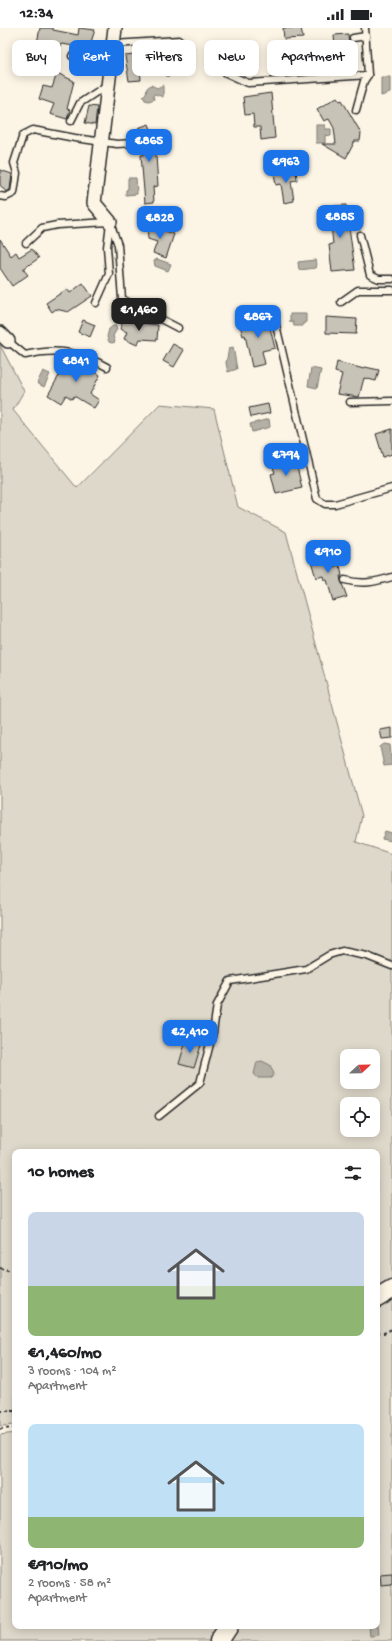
<!DOCTYPE html>
<html lang="en">
<head>
<meta charset="utf-8">
<style>
  body { margin:0; font-family:"Gochi Hand",sans-serif; background:#f2f2f2; color:#202124; height:100vh; display:flex; flex-direction:column; font-size:15px; white-space:nowrap }
  * { box-sizing:border-box; margin:0 }
  p { font-size:13px; color:#757577 }
  .icon { flex:none; width:22px; height:22px; fill:none; stroke:currentColor; stroke-width:2; stroke-linecap:round; stroke-linejoin:round }
  .map { position:relative; flex:1; overflow:hidden }
  .details { position:absolute; left:12px; top:1121px; width:368px; height:480px; display:flex; flex-direction:column; background:#fff; border-radius:8px; box-shadow:0 2px 10px #0003 }
  .details>* { flex:none }
  .guide { position:absolute; left:12px; top:12px; width:368px; height:36px; display:flex; gap:8px }
  .needle { width:26px; rotate:68deg }
  .tools { position:absolute; left:340px; top:1021px; display:grid; gap:8px }
  .tools a { display:grid; place-items:center; width:40px; height:40px; border-radius:8px; background:#fff; box-shadow:0 2px 10px #0003; font-size:20px }
  .price { position:absolute; translate:-50% -34px; padding:0 9px; border-radius:8px; background:#1a73e8; color:#fff; font-size:13px; line-height:26px; filter:drop-shadow(0 1px 2px #0008) }
  .price::after { content:''; position:absolute; left:50%; top:24px; width:12px; height:9px; margin-left:-6px; background:inherit; clip-path:polygon(0 0,100% 0,50% 100%) }
  .price.current { background:#222; color:#fff }
  ul { padding:0; list-style:none }
  li { display:grid; align-content:center; gap:8px; height:212px; padding:0 16px }
  li span { display:grid; place-items:center; height:124px; border-radius:8px; color:#555 }
  li>.icon { margin-inline-start:auto }
  span .icon { width:72px; height:72px; fill:#fffc; stroke-width:1 }
  li b { font-size:17px }
  h2 { display:flex; justify-content:space-between; align-items:center; height:48px; padding:0 16px; font-size:17px }
  .chip { padding:0 14px; border-radius:8px; background:#fff; box-shadow:0 2px 10px #0003; font-size:14px; line-height:36px }
  .chip.current { background:#1a73e8; color:#fff }
  .status { display:flex; justify-content:space-between; align-items:center; height:28px; padding:0 20px; background:#fff; direction:ltr }
  .status svg { height:11px; fill:currentColor }
  .map>svg:first-child { display:block }
  .green { fill:#ded8ca; stroke:#84827a; fill-rule:evenodd }
  .water { fill:#b4b0a5; stroke:#7d7b74 }
  .building { fill:#c8c3b7; stroke:#2b2b2b }
  .lines { fill:none; stroke-linecap:round; stroke-linejoin:round }
  .lane-casing { stroke:#2b2b2b; stroke-width:9 }
  .street-casing { stroke:#2b2b2b; stroke-width:16 }
  .secondary-casing { stroke:#2b2b2b; stroke-width:21 }
  .path { stroke:#2b2b2b; stroke-width:2; stroke-dasharray:3 3; stroke-linecap:butt }
  .lane { stroke:#fcf5e5; stroke-width:6 }
  .street { stroke:#fcf5e5; stroke-width:13 }
  .secondary { stroke:#fcf5e5; stroke-width:18 }
</style>
</head>
<body>
<div class="status"><b>12:34</b><svg viewBox="0 0 49 12"><path d="M0 12V9h3v3zM5 12V6h3v6zM10 12V3h3v9zM15 12V0h3v12zM26 1h20v11H26zM47 4h2v5h-2z"/></svg></div>
<div class="map">
<svg width="392" height="1613" viewBox="0 0 392 1613">
  <rect width="100%" height="100%" fill="#fcf5e5"/>
  <filter id="ink" filterUnits="userSpaceOnUse"><feTurbulence type="fractalNoise" baseFrequency=".025" numOctaves="2"/><feDisplacementMap in="SourceGraphic" scale="8" xChannelSelector="R" yChannelSelector="G"/><feConvolveMatrix kernelMatrix="1 2 1 2 8 2 1 2 1" color-interpolation-filters="sRGB"/></filter>
  <g filter="url(#ink)">
    <g class="green">
      <path d="M 0,317 L 24,363 L 13,382 L 77,460 L 160,376 L 214,381 L 238,479 L 286,504 L 362,788 L 356,814 L 392,826 L 392,1255 L 377,1265 L 377,1124 L 15,1124 L 15,1397 L 0,1398 ZM 347,1028 L 373,1028 L 373,1054 L 347,1054 ZM 347,1076 L 373,1076 L 373,1102 L 347,1102 Z"/>
      <path d="M 392,1266 L 392,1613 L 225,1613 L 234,1598 L 377,1598 L 377,1275 Z"/>
      <path d="M 15,1405 L 15,1598 L 222,1598 L 213,1613 L 0,1613 L 0,1407 Z"/>
    </g>
    <g class="water">
      <path d="M 19,35 L 30,37 L 32,43 L 29,45 L 17,41 Z"/>
      <path d="M 381,49 L 390,49 L 390,65 L 381,68 Z"/>
      <path d="M 151,57 L 157,60 L 163,57 L 163,69 L 155,66 L 153,67 L 154,71 L 149,73 L 145,72 L 143,68 L 146,65 L 147,60 Z"/>
      <path d="M 316,97 L 325,97 L 325,101 L 331,101 L 331,108 L 325,107 L 325,115 L 316,115 Z"/>
      <path d="M 128,150 L 136,150 L 137,166 L 126,167 L 126,162 L 128,161 Z"/>
      <path d="M 157,231 L 171,236 L 168,243 L 155,238 L 154,233 Z"/>
      <path d="M 315,232 L 317,236 L 316,240 L 299,242 L 298,234 Z"/>
      <path d="M 290,286 L 306,286 L 306,295 L 303,295 L 303,298 L 294,298 L 293,294 L 290,294 Z"/>
      <path d="M 113,298 L 116,298 L 117,301 L 113,308 L 115,314 L 112,315 L 109,314 L 107,309 L 109,301 Z"/>
      <path d="M 233,319 L 237,341 L 228,344 L 226,335 L 229,320 Z"/>
      <path d="M 311,340 L 321,342 L 317,360 L 308,358 Z"/>
      <path d="M 43,343 L 50,346 L 44,359 L 37,355 Z"/>
      <path d="M 269,391 L 270,399 L 252,404 L 250,396 Z"/>
      <path d="M 384,716 L 390,717 L 392,737 L 384,738 L 380,719 Z"/>
      <path d="M 385,803 L 392,805 L 392,813 L 382,811 Z"/>
      <path d="M 262,1033 L 270,1037 L 274,1046 L 271,1050 L 258,1050 L 254,1046 L 257,1034 Z"/>
      <path d="M 377,1588 L 379,1607 L 370,1608 L 369,1598 L 377,1598 Z"/>
    </g>
    <g class="building">
      <path d="M 40,0 L 53,0 L 53,2 L 78,7 L 79,0 L 95,2 L 89,20 L 61,16 L 60,19 L 37,15 Z"/>
      <path d="M 283,0 L 301,0 L 303,10 L 284,11 Z"/>
      <path d="M 348,6 L 350,34 L 322,36 L 321,21 L 335,20 L 334,7 Z"/>
      <path d="M 176,19 L 180,47 L 166,48 L 165,36 L 140,40 L 141,52 L 129,53 L 125,28 L 142,26 L 142,23 Z"/>
      <path d="M 57,45 L 74,53 L 67,81 L 70,82 L 67,91 L 50,86 L 54,76 L 39,71 L 43,58 L 52,60 Z"/>
      <path d="M 271,65 L 275,110 L 261,112 L 260,99 L 254,99 L 253,86 L 245,87 L 243,69 Z"/>
      <path d="M 337,69 L 340,73 L 342,72 L 361,105 L 360,113 L 355,113 L 346,130 L 322,116 L 336,116 L 334,100 L 329,91 L 324,93 L 317,81 Z"/>
      <path d="M 89,78 L 97,79 L 95,97 L 85,95 Z"/>
      <path d="M 149,96 L 155,112 L 158,158 L 153,159 L 154,174 L 145,175 L 141,127 L 144,127 L 143,113 L 138,100 Z"/>
      <path d="M 296,141 L 297,152 L 291,153 L 294,173 L 284,175 L 281,156 L 276,157 L 274,145 Z"/>
      <path d="M 0,142 L 12,146 L 10,162 L 6,164 L 0,157 Z"/>
      <path d="M 346,177 L 355,242 L 332,244 L 329,217 L 333,216 L 331,197 L 325,197 L 323,184 L 333,182 L 332,178 Z"/>
      <path d="M 147,197 L 174,206 L 166,230 L 153,225 L 157,214 L 148,211 Z"/>
      <path d="M 0,211 L 11,228 L 16,224 L 19,229 L 32,221 L 39,230 L 23,241 L 28,247 L 12,258 L 0,240 Z"/>
      <path d="M 83,255 L 92,268 L 68,284 L 56,281 L 52,284 L 46,275 L 67,261 L 70,265 Z"/>
      <path d="M 267,288 L 275,320 L 262,323 L 265,336 L 252,339 L 245,307 L 243,308 L 239,294 Z"/>
      <path d="M 326,289 L 357,291 L 356,306 L 326,305 Z"/>
      <path d="M 83,292 L 95,297 L 90,309 L 78,304 Z"/>
      <path d="M 123,293 L 158,297 L 157,312 L 140,311 L 137,317 L 124,311 L 127,304 L 120,301 Z"/>
      <path d="M 173,316 L 184,322 L 174,339 L 163,333 Z"/>
      <path d="M 74,330 L 92,337 L 90,341 L 100,347 L 90,366 L 99,372 L 94,380 L 74,368 L 72,371 L 66,367 L 61,375 L 48,367 L 65,337 L 69,339 Z"/>
      <path d="M 337,334 L 364,341 L 365,339 L 379,342 L 376,353 L 364,350 L 359,369 L 337,366 L 342,346 L 335,344 Z"/>
      <path d="M 268,376 L 270,385 L 251,389 L 249,380 Z"/>
      <path d="M 392,401 L 392,426 L 383,429 L 376,406 Z"/>
      <path d="M 293,431 L 296,440 L 297,439 L 302,460 L 276,466 L 271,446 L 275,445 L 273,439 L 277,438 L 276,435 Z"/>
      <path d="M 325,522 L 328,534 L 332,533 L 333,540 L 340,538 L 342,548 L 340,548 L 341,553 L 347,569 L 333,573 L 327,552 L 324,552 L 323,548 L 316,550 L 309,526 Z"/>
      <path d="M 392,700 L 392,710 L 382,711 L 380,702 Z"/>
      <path d="M 186,1012 L 201,1017 L 194,1040 L 179,1036 Z"/>
      <path d="M 392,1545 L 392,1556 L 381,1557 L 380,1546 Z"/>
    </g>
    <g class="lines">
      <g class="lane-casing">
        <g id="lane">
          <path d="M 353,10 L 366,8"/>
          <path d="M 113,16 L 179,12 L 190,20"/>
          <path d="M 72,28 L 111,33"/>
          <path d="M 226,45 L 248,55 L 368,47 L 365,0"/>
          <path d="M 356,82 L 364,53 L 368,47"/>
          <path d="M 71,93 L 80,75 L 107,57"/>
          <path d="M 0,168 L 6,169 L 14,165 L 17,145 L 14,135 L 23,107 L 33,102 L 75,110 L 117,116 L 133,115"/>
          <path d="M 110,194 L 118,217 L 122,271 L 178,300"/>
          <path d="M 360,207 L 370,247 L 379,251 L 392,251"/>
          <path d="M 26,215 L 42,200 L 57,197 L 109,194"/>
          <path d="M 341,274 L 358,262 L 392,262"/>
          <path d="M 96,275 L 109,246 L 107,219 L 110,195"/>
          <path d="M 276,297 L 317,471 L 325,476 L 335,476 L 392,460"/>
          <path d="M 8,313 L 25,327 C 56,320 79,323 107,339"/>
          <path d="M 350,374 L 392,373"/>
          <path d="M 345,552 C 362,557 375,554 392,549"/>
          <path d="M 159,1088 L 200,1055 L 213,1004 L 217,977 L 230,953 L 306,941 L 329,927 L 342,923 L 367,928 L 392,938"/>
        </g>
      </g>
      <g class="street-casing">
        <g id="street">
          <path d="M 110,194 L 94,175 L 115,0"/>
          <path d="M 0,305 L 8,313"/>
        </g>
      </g>
      <g class="secondary-casing">
        <g id="secondary">
          <path d="M 377,1270 L 392,1261"/>
          <path d="M 219,1613 L 229,1598"/>
        </g>
      </g>
      <g class="path">
        <path d="M 0,1240 L 15,1244"/>
        <path d="M 377,1305 L 384,1305 L 392,1301"/>
        <path d="M 0,1383 L 15,1383"/>
        <path d="M 0,1401 L 15,1400"/>
        <path d="M 251,1598 L 257,1600 L 264,1598"/>
      </g>
      <use href="#lane" class="lane"/>
      <use href="#street" class="street"/>
      <use href="#secondary" class="secondary"/>
    </g>
  </g>
</svg>
<div class="tools">
<a><svg class="needle" viewBox="-14 -14 28 28"><path d="M0-13l5 13h-10z" fill="#e53935"/><path d="M0 13l5-13h-10z" fill="#757577"/></svg></a>
<a><svg class="icon" aria-label="locate" viewBox="0 0 24 24"><circle cx="12" cy="12" r="6"/><path d="M12 2v4M12 18v4M2 12h4M18 12h4"/></svg></a>
</div>
<b class="price" style="left:149px;top:135px">€865</b>
<b class="price" style="left:286px;top:156px">€963</b>
<b class="price" style="left:340px;top:211px">€885</b>
<b class="price" style="left:160px;top:212px">€828</b>
<b class="price current" style="left:139px;top:304px">€1,460</b>
<b class="price" style="left:258px;top:311px">€867</b>
<b class="price" style="left:76px;top:355px">€841</b>
<b class="price" style="left:286px;top:449px">€794</b>
<b class="price" style="left:328px;top:546px">€910</b>
<b class="price" style="left:190px;top:1026px">€2,410</b>
<div class="guide">
<a class="chip">Buy</a>
<a class="chip current">Rent</a>
<a class="chip">Filters</a>
<a class="chip">New</a>
<a class="chip">Apartment</a>
</div>
<section class="details">
<h2>10 homes<svg class="icon" aria-label="filters" viewBox="0 0 24 24"><path d="M4 7h16M4 17h16"/><circle cx="9" cy="7" r="2"/><circle cx="15" cy="17" r="2"/></svg></h2>
<ul>
<li><span style="background:linear-gradient(#c9d6e8 60%,#8fb573 0)"><svg class="icon" aria-label="home" viewBox="0 0 24 24"><path d="M3 11l9-7 9 7M6 9v11h12V9"/></svg></span><div><b>€1,460/mo</b><p>3 rooms · 104 m²</p><p>Apartment</p></div></li>
<li><span style="background:linear-gradient(#bfe0f5 75%,#8fb573 0)"><svg class="icon" aria-label="home" viewBox="0 0 24 24"><path d="M3 11l9-7 9 7M6 9v11h12V9"/></svg></span><div><b>€910/mo</b><p>2 rooms · 58 m²</p><p>Apartment</p></div></li>
</ul>
</section>
</div>
</body>
</html>
